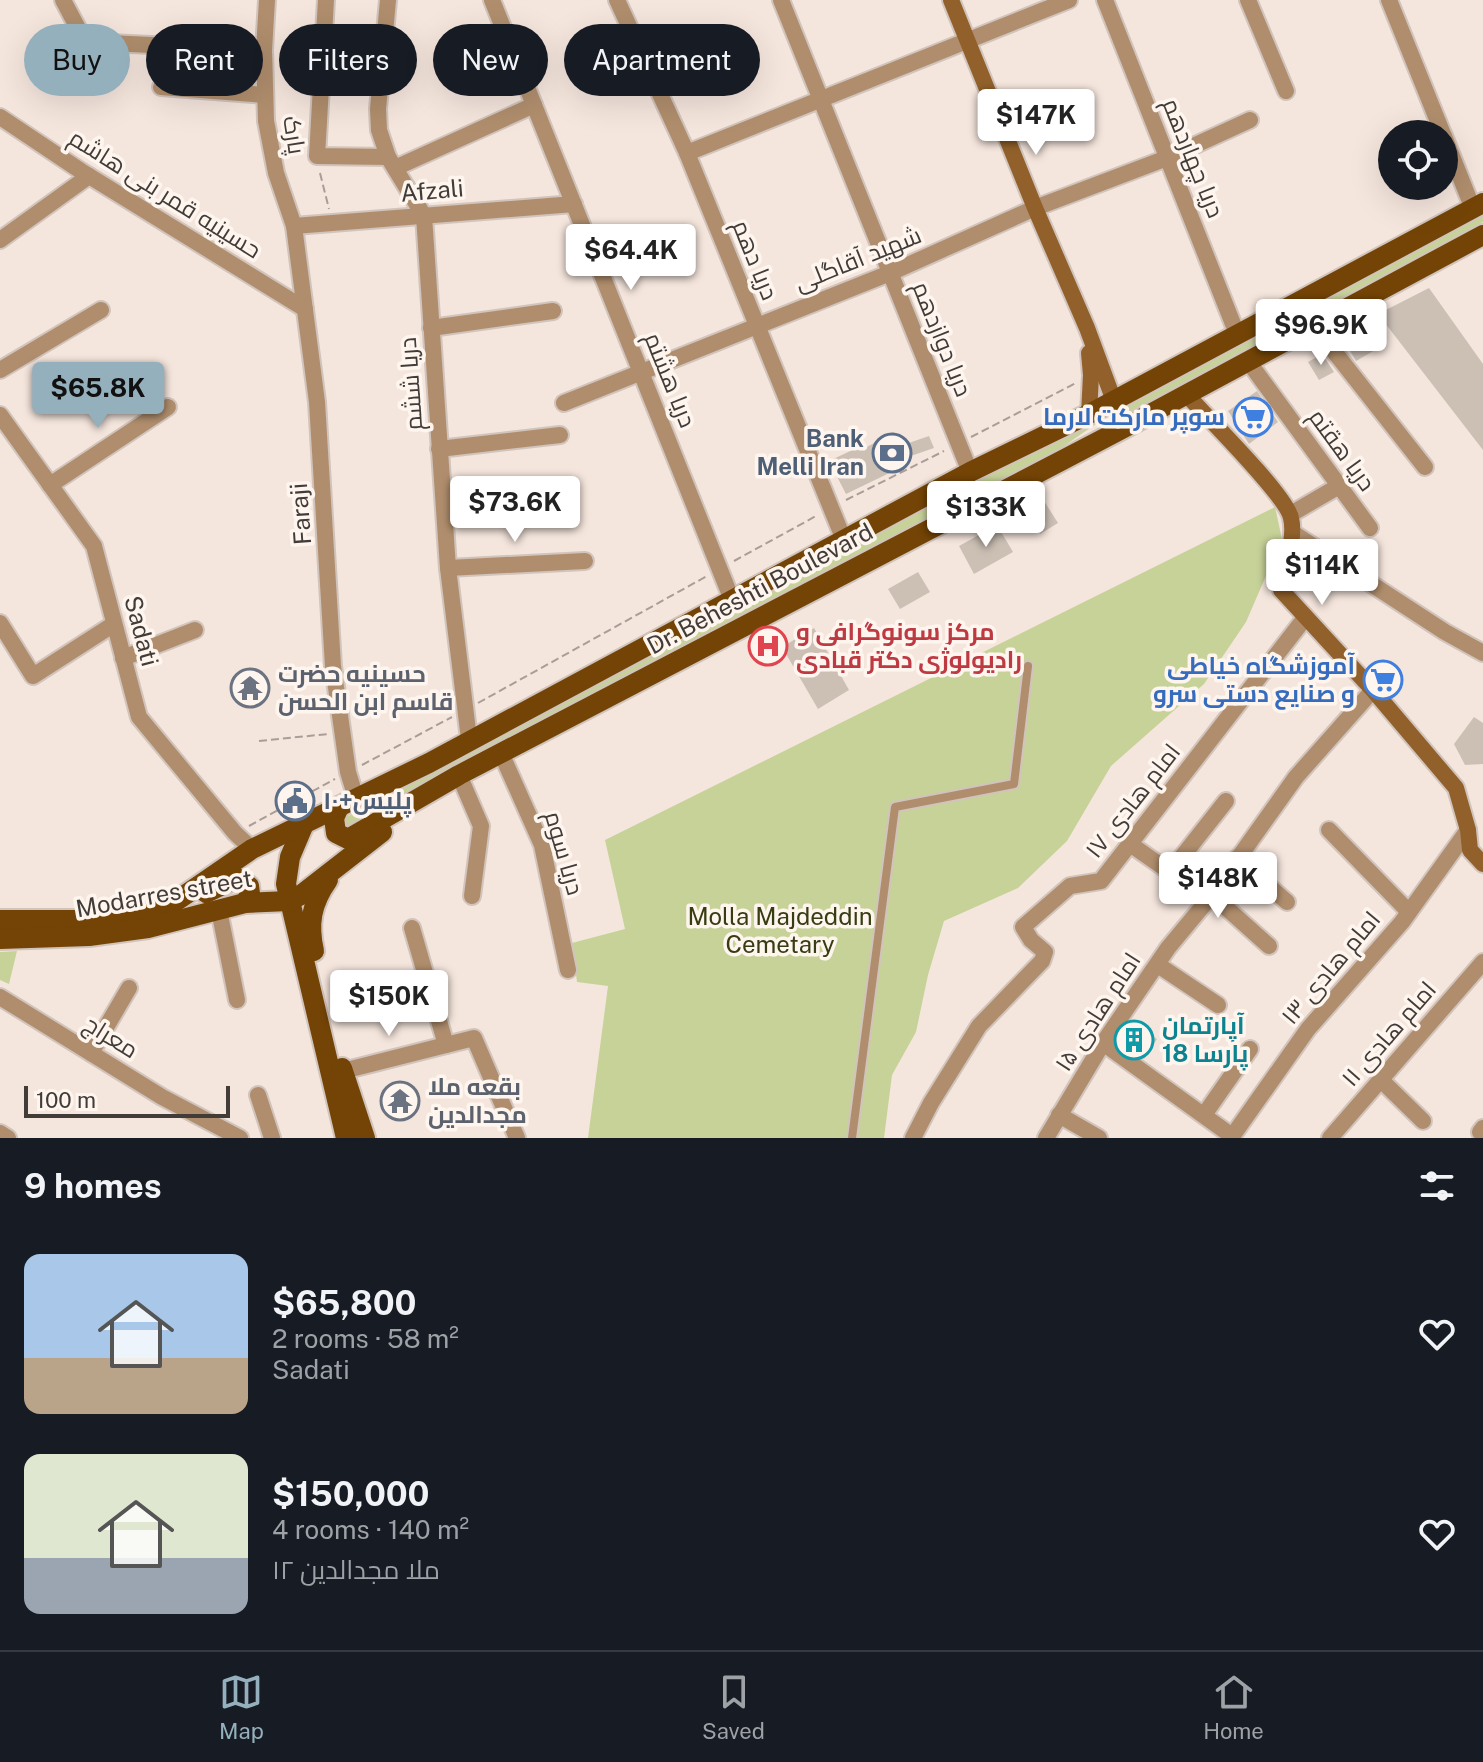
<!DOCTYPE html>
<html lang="en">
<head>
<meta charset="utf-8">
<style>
  body { margin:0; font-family:"Public Sans",Cairo,sans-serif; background:#242831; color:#f1f3f6; height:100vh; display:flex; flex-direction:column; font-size:30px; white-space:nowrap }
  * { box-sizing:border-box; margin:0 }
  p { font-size:26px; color:#9ea1a6 }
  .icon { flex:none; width:44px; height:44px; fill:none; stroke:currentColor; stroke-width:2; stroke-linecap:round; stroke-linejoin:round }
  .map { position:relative; height:1138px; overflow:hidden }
  .drawer { display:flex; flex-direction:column; background:#171b24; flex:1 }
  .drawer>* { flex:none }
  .guide { position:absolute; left:24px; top:24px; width:800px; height:72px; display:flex; gap:16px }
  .controls { position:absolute; left:1378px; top:120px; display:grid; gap:16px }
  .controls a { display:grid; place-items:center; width:80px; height:80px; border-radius:50%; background:#171b24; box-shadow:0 8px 32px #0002; font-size:40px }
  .scale { position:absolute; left:24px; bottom:20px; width:206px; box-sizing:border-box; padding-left:8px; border:4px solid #423c38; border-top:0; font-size:22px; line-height:28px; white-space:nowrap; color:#423c38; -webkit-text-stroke:6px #fef5ef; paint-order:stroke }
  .price { position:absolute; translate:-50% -68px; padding:0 18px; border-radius:8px; background:#fff; color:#222; font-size:26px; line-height:52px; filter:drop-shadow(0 2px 4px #0008) }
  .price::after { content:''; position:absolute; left:50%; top:48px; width:24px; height:18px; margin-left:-12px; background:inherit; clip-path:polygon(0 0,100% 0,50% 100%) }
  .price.on { background:#95b0bd; color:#111 }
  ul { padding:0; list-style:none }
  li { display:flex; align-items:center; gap:24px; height:200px; padding:0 24px }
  li span { display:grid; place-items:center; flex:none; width:224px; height:160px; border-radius:16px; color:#555 }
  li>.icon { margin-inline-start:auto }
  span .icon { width:96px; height:96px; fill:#fffc; stroke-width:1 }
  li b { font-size:34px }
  h2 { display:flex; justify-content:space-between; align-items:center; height:96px; padding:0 24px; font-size:34px }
  .pill { padding:0 28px; border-radius:36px; background:#171b24; box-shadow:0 8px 32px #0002; font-size:28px; line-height:72px }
  .pill.on { background:#95b0bd; color:#111 }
  .menu { display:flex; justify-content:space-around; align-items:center; height:112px; border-top:2px solid #363941; background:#171b24; font-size:22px; color:#9ea1a6 }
  .menu a { display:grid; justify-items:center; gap:4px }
  .menu .on { color:#95b0bd }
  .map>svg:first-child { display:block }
  .green { fill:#c7d299 }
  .building { fill:#ccc0b5 }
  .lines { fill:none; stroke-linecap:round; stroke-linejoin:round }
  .lane-casing { stroke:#d1c4bc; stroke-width:12 }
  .street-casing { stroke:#d1c4bc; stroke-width:20 }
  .secondary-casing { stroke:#d1c4bc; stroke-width:20 }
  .primary-casing { stroke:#d1c4bc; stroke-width:24 }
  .path { stroke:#a99e97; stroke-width:2; stroke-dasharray:8 4; stroke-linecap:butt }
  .lane { stroke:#b08e6d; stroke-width:8 }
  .street { stroke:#b08e6d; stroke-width:16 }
  .secondary { stroke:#92612b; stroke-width:16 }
  .primary { stroke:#734405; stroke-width:20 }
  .labels { text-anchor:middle; stroke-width:7; stroke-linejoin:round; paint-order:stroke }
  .street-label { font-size:24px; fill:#423c38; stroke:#fef5ef }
  .shop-label { font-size:24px; font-weight:bold; fill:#366cbe; stroke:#fef5ef; text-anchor:end }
  .service-label { font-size:24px; font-weight:bold; fill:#4e5e75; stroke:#fef5ef; text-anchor:end }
  .health-label { font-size:24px; font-weight:bold; fill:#be3a42; stroke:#fef5ef; text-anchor:start }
  .worship-label { font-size:24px; font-weight:bold; fill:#5b616d; stroke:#fef5ef; text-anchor:start }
  .park-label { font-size:24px; fill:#373d12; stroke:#fef5ef }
  .culture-label { font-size:24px; font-weight:bold; fill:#0d838f; stroke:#fef5ef; text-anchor:start }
</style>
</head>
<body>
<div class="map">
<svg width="1483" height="1138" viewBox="0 0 1483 1138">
  <rect width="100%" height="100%" fill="#f5e6dd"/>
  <g class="green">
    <path d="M 1483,215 L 1483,222 L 1125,414 L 1123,408 Z"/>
    <path d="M 1100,417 L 1106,417 L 1064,446 L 352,827 L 343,825 L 344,819 L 429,763 Z"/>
    <path d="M 1275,507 L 1282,539 L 1246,622 L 1204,684 L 1111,766 L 1067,841 L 1018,888 L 944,921 L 928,975 L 916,1032 L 892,1075 L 884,1138 L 588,1138 L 608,986 L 577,982 L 572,943 L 625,929 L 605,840 Z"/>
    <path d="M 17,951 L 9,984 L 0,980 L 0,952 Z"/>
  </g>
  <g class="building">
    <path d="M 1429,288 L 1483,364 L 1483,450 L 1378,314 Z"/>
    <path d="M 1364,331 L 1375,350 L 1356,361 L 1345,342 Z"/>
    <path d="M 1322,354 L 1334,372 L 1319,380 L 1308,362 Z"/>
    <path d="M 1257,391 L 1278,422 L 1249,444 L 1228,411 Z"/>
    <path d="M 894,432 L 900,446 L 929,436 L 934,448 L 905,458 L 908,464 L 846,494 L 829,461 L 863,445 L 865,448 Z"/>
    <path d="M 1044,501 L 1058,523 L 1040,534 L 1027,512 Z"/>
    <path d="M 997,525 L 1013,552 L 974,574 L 959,546 Z"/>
    <path d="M 918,572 L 930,592 L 900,609 L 888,589 Z"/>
    <path d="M 814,628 L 849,690 L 818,709 L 782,647 Z"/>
    <path d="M 1474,717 L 1483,723 L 1483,764 L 1465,765 L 1454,744 Z"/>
    <path d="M 1131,1022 L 1157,1039 L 1144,1059 L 1118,1040 Z"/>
  </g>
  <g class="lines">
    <g class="lane-casing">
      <path id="lane" d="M 852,1138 L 895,807 L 1014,784 L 1028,666"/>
    </g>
    <g class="street-casing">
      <g id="street">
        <path d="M 63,0 L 82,36 L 108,43 L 264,50"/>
        <path d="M 267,0 L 264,50 L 266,121 L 276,173 L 294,226 L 317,402 L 333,666 L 348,772 L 356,798"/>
        <path d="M 326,0 L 317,156 L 388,157"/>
        <path d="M 388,0 L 378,109 L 379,130 L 388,157 L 424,216 L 448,568 L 469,739"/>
        <path d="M 492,0 L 732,600"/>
        <path d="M 617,0 L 687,153 L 844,540"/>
        <path d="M 781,0 L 970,472"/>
        <path d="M 1105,0 L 1237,334"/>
        <path d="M 1248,0 L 1286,91"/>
        <path d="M 1389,0 L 1443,134"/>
        <path d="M 161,87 L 265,95"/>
        <path d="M 0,117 L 81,171 L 305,309"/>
        <path d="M 1444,136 L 1473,209"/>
        <path d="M 687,153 L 1069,0"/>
        <path d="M 395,168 L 534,105"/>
        <path d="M 294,226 L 574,204"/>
        <path d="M 0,240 L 89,176"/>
        <path d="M 1314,326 L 1425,467"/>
        <path d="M 431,328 L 553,311"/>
        <path d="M 1248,361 L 1370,528"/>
        <path d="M 0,370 L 101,310"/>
        <path d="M 564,403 L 890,273 L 1035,208 L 1167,158 L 1250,120"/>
        <path d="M 0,415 L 94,546 L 139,717 L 235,833 L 252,849"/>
        <path d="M 439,449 L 560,435"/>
        <path d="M 50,485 L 168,407"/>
        <path d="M 1291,514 L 1339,486"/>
        <path d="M 1293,533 L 1445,632 L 1483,653"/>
        <path d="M 448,568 L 585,561"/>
        <path d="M 0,623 L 33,676 L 114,624"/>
        <path d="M 123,658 L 195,630"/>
        <path d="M 501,753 L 542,845 L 568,970"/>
        <path d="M 459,775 L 481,826 L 472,896"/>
        <path d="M 1329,830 L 1409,912"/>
        <path d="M 1130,844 L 1170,872 L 1226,801"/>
        <path d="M 1237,858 L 1287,902"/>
        <path d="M 1212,895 L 1269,946"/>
        <path d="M 219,910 L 237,1000"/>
        <path d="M 412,928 L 446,1045 L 474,1038 L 517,1138"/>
        <path d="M 1158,965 L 1218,1005"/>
        <path d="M 0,997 L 162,1097 L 240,1138"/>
        <path d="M 1103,1043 L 1232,1136"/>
        <path d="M 91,1053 L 129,988"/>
        <path d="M 343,1071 L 446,1045"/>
        <path d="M 1381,1080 L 1423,1121"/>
        <path d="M 258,1095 L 272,1138"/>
        <path d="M 1059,1115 L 1099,1138"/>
        <path d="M 1204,1115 L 1250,1049"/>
        <path d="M 1483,1128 L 1480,1132 L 1483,1134"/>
        <path d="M 0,1133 L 8,1138"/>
        <path d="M 913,1138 L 931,1103 L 979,1026 L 1042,961 L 1045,952 L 1031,940 L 1023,927 L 1070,886 L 1101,881 L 1305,618"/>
        <path d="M 1046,1138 L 1103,1043 L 1168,948 L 1212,895 L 1296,777 L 1373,690"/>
        <path d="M 1231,1138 L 1308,1029 L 1402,922 L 1468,830"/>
        <path d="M 1330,1138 L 1483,962"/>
      </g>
    </g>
    <g class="secondary-casing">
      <g id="secondary">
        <path d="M 951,0 L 1035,208 L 1087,328 L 1124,428"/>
        <path d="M 1186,394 C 1206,416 1287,496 1291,518 C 1296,539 1285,564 1280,585 L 1281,590 L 1373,690 L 1456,788 L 1468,830 L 1470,850 L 1483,864"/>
        <path d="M 1089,414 L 1091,375 L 1089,353"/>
      </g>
    </g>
    <g class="primary-casing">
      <g id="primary">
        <path d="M 339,807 L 334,818 L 336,833 L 348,839 L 459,775 L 1124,428 L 1483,235"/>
        <path d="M 304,824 L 290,857 L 286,884 L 346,1138"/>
        <path d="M 206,893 L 237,878 L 249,886 L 250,894 L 245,903"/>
        <path d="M 0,920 L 86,920 L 144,914 L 169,906 L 252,849 L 429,763 L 970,472 L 1089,414 L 1483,203"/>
        <path d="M 0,939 L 89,936 L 148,928 L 245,903 L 289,901 L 301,895 L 382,832"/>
        <path d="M 314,951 C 308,924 311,904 328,880"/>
        <path d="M 342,1068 L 365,1138"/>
      </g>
    </g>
    <g class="path">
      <path d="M 320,173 L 329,209"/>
      <path d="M 971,437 L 1076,383"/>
      <path d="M 846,500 L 944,451"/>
      <path d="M 734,561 L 816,516"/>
      <path d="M 478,703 L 707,576"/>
      <path d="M 259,741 L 328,734"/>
      <path d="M 362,765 L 452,717"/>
      <path d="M 249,826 L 335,779"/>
    </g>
    <use href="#lane" class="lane"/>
    <use href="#street" class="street"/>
    <use href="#secondary" class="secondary"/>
    <use href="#primary" class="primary"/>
  </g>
  <defs>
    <g id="supermarket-ring" transform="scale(2)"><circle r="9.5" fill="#fef5ef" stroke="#3f7fe0" stroke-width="1.5"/><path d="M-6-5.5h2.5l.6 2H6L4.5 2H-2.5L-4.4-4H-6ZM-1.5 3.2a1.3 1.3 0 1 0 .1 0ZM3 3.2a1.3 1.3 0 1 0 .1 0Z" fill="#3f7fe0"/></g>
    <g id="bank-ring" transform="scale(2)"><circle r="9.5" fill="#fef5ef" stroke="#5c6f8a" stroke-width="1.5"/><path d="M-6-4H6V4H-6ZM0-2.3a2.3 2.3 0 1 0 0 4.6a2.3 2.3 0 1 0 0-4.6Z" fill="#5c6f8a"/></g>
    <g id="hospital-ring" transform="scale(2)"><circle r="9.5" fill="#fef5ef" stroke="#e0444e" stroke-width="1.5"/><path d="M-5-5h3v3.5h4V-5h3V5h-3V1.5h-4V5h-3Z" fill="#e0444e"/></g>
    <g id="temple-ring" transform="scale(2)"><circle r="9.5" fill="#fef5ef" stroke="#6b7280" stroke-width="1.5"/><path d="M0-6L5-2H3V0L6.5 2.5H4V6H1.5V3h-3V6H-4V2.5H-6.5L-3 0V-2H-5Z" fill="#6b7280"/></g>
    <g id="civic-ring" transform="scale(2)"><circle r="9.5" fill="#fef5ef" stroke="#5c6f8a" stroke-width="1.5"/><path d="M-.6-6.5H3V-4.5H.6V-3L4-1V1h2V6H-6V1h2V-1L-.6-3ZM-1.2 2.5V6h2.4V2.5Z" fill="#5c6f8a"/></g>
    <g id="building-ring" transform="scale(2)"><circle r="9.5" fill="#fef5ef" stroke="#0f9aa8" stroke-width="1.5"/><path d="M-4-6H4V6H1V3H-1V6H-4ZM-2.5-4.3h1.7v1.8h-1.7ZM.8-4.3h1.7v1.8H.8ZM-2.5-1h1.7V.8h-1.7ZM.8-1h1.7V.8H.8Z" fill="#0f9aa8"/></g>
  </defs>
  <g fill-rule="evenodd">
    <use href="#supermarket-ring" x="1253" y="417"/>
    <use href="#bank-ring" x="892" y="453"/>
    <use href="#hospital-ring" x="768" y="646"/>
    <use href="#supermarket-ring" x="1383" y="680"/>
    <use href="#temple-ring" x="250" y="688"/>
    <use href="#civic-ring" x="295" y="801"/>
    <use href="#building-ring" x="1134" y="1040"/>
    <use href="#temple-ring" x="400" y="1101"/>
  </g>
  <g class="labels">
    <g class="street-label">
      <text transform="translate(294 135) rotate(81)" y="8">پارک</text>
      <text transform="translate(1193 158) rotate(68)" y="8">دریا چهاردهم</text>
      <text transform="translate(432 191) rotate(-5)" y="8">Afzali</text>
      <text transform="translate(165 194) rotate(32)" y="8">حسینیه قمر بنی هاشم</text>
      <text transform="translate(858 259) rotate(-22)" y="8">شهید آقاگلی</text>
      <text transform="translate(755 260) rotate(68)" y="8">دریا دهم</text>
      <text transform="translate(942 339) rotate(68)" y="8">دریا دوازدهم</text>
      <text transform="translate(670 380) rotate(68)" y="8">دریا هشتم</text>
      <text transform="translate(411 384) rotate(-94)" y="8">دریا ششم</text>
      <text transform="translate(1342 450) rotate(54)" y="8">دریا هقتم</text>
      <text transform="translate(301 514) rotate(-94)" y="8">Faraji</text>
      <text transform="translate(760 589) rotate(-28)" y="8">Dr. Beheshti Boulevard</text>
      <text transform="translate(141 631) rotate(75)" y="8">Sadati</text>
      <text transform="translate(1133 801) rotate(-52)" y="8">امام هادی ۱۷</text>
      <text transform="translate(564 853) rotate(74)" y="8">دریا سوم</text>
      <text transform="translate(164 894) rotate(-10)" y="8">Modarres street</text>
      <text transform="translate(1331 968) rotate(-50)" y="8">امام هادی ١٣</text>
      <text transform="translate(1098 1012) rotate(-57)" y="8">امام هادی ۱۵</text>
      <text transform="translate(1389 1034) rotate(-49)" y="8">امام هادی ١۱</text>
      <text transform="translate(111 1037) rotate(32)" y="8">معراج</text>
    </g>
    <g class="shop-label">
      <text x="1225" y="425">سوپر مارکت لارما</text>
      <text x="1355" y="674">آموزشگاه خیاطی<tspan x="1355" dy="28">و صنایع دستی سرو</tspan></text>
    </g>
    <g class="service-label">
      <text x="864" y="447">Bank<tspan x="864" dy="28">Melli Iran</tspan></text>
      <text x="323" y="809" text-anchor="start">پلیس+١٠</text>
    </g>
    <g class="health-label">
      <text x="796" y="640">مركز سونوگرافی و<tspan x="796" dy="28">راديولوژی دكتر قبادی</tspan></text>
    </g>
    <g class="worship-label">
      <text x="278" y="682">حسینیه حضرت<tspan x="278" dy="28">قاسم ابن الحسن</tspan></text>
      <text x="428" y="1095">بقعه ملا<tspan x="428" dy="28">مجدالدين</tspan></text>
    </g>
    <g class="park-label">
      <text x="780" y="925">Molla Majdeddin<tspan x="780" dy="28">Cemetary</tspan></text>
    </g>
    <g class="culture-label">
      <text x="1162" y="1034">آپارتمان<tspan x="1162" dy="28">پارسا 18</tspan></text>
    </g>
  </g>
</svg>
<div class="controls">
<a><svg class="icon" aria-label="locate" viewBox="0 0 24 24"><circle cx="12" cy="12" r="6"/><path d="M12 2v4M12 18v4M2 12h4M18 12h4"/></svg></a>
</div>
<div class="scale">100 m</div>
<b class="price" style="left:1036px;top:157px">$147K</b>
<b class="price" style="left:631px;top:292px">$64.4K</b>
<b class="price" style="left:1321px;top:367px">$96.9K</b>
<b class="price on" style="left:98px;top:430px">$65.8K</b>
<b class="price" style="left:515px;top:544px">$73.6K</b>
<b class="price" style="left:986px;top:549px">$133K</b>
<b class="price" style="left:1322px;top:607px">$114K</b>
<b class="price" style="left:1218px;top:920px">$148K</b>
<b class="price" style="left:389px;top:1038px">$150K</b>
<div class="guide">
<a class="pill on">Buy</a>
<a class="pill">Rent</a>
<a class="pill">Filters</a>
<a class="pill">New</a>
<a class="pill">Apartment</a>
</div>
</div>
<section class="drawer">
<h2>9 homes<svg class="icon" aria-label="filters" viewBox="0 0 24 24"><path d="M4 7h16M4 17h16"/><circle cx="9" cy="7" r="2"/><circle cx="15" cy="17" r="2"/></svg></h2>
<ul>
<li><span style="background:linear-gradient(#a9c7e8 65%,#b9a48a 0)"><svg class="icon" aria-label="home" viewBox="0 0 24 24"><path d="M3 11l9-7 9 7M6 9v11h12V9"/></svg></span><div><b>$65,800</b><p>2 rooms · 58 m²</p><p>Sadati</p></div><svg class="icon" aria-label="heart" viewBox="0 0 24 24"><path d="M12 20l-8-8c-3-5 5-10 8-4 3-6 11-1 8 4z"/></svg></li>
<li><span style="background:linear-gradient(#dfe7d0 65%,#9aa5b1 0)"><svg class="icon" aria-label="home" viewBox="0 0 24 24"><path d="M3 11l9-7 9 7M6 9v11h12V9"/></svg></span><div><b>$150,000</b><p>4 rooms · 140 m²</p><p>ملا مجدالدین ١٢</p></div><svg class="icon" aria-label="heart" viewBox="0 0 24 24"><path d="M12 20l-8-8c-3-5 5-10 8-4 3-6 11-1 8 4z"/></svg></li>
</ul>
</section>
<nav class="menu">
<a class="on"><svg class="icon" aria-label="map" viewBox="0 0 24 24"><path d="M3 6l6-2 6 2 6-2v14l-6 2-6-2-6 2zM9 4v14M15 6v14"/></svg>Map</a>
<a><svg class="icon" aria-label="saved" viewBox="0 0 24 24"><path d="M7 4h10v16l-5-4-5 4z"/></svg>Saved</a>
<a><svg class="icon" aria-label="home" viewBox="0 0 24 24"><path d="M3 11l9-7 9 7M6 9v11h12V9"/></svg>Home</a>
</nav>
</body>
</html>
